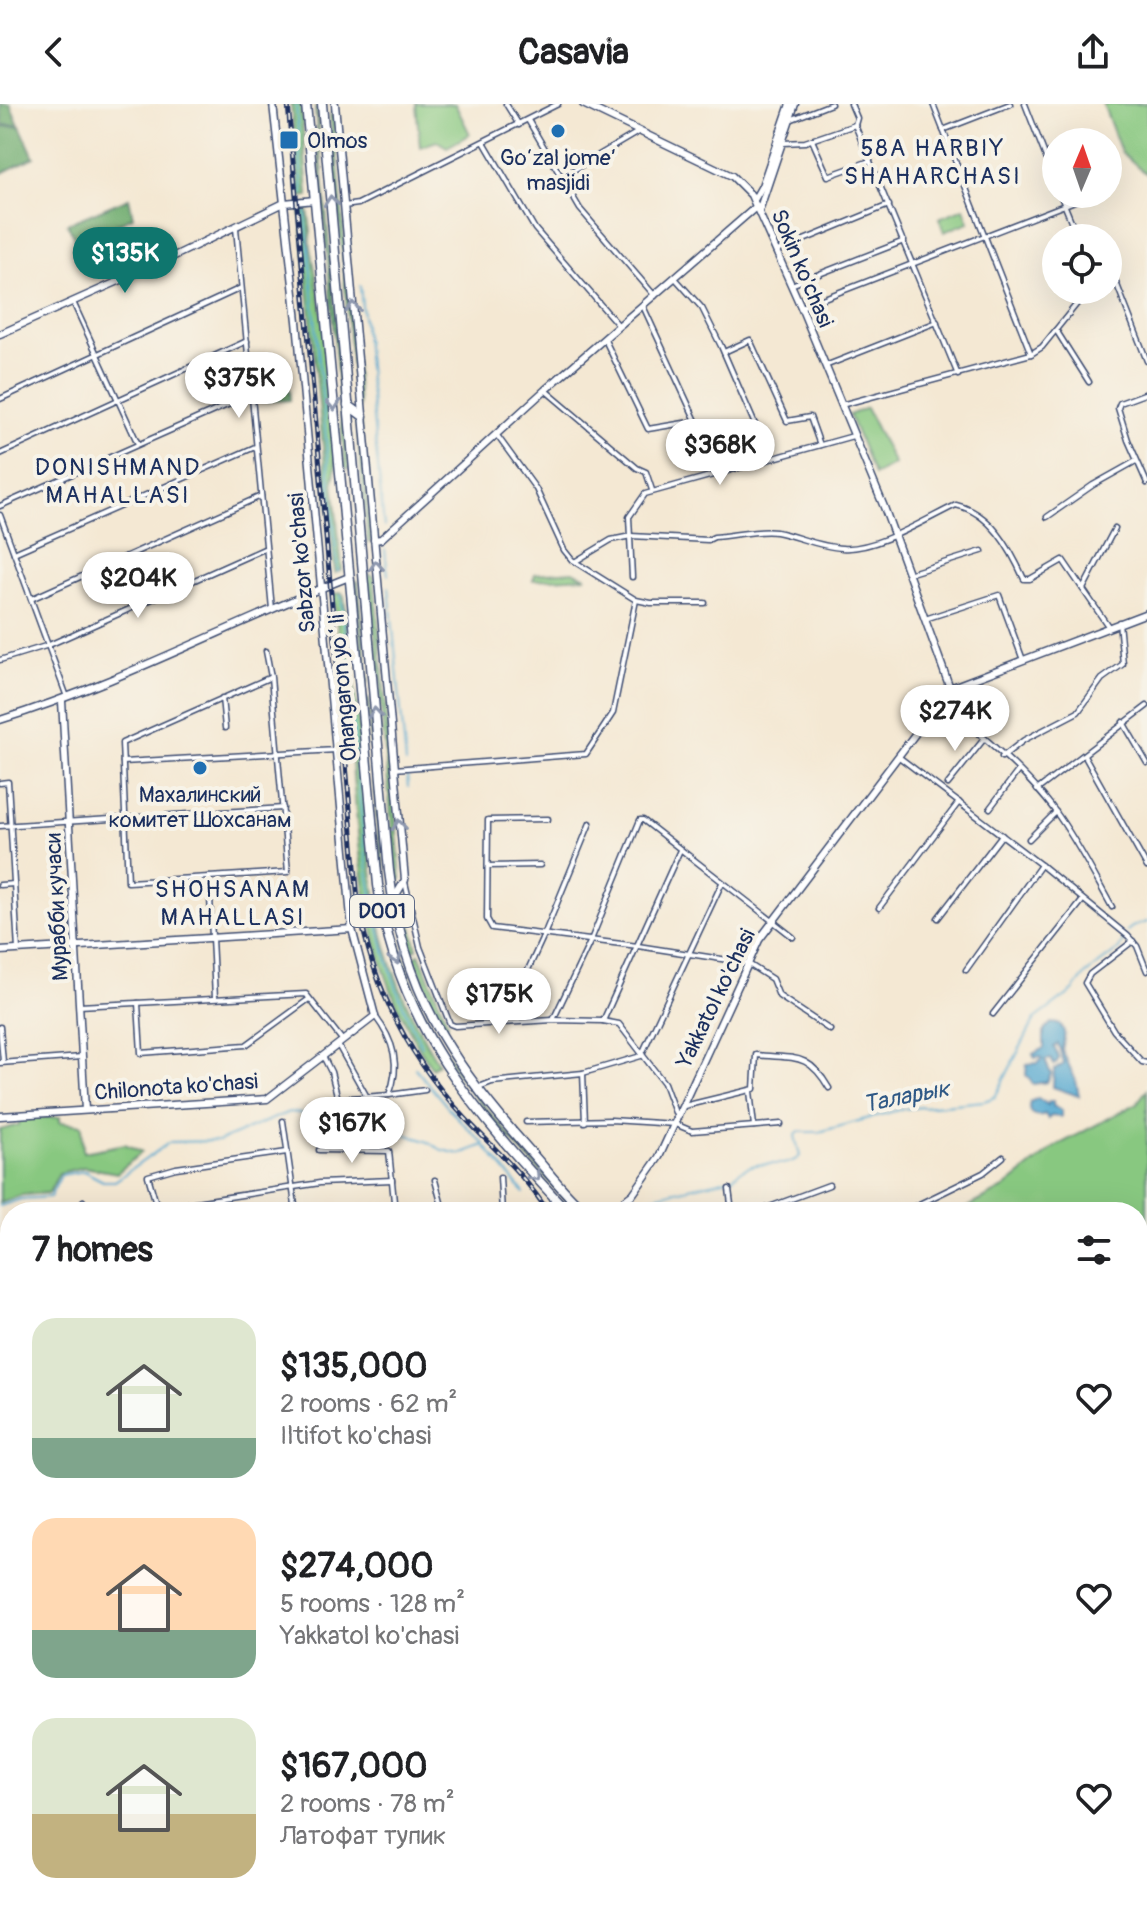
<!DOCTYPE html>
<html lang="en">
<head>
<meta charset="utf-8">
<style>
  body { margin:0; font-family:Pangolin,sans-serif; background:#f2f2f2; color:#202124; height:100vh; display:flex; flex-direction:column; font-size:30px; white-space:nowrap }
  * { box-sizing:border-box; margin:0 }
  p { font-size:26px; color:#757577 }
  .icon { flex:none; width:44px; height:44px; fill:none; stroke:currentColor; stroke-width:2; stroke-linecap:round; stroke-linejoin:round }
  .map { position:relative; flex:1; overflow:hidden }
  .sheet { position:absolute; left:0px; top:1098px; width:1148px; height:714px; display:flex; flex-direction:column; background:#fff; border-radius:32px 32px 0 0; box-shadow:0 8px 32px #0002 }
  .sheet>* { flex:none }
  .needle { width:52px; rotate:2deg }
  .controls { position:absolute; left:1042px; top:24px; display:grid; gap:16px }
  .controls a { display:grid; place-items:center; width:80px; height:80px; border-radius:50%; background:#fff; box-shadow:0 8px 32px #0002; font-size:40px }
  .price { position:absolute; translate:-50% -68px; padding:0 18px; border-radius:28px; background:#fff; color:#222; font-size:26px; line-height:52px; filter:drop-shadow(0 2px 4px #0008) }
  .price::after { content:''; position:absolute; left:50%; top:48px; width:24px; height:18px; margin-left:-12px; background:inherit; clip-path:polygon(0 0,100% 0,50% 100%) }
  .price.current { background:#0f766e; color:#fff }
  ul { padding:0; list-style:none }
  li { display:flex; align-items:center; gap:24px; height:200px; padding:0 32px }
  li span { display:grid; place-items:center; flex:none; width:224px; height:160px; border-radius:24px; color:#555 }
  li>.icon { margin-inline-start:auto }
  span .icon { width:96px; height:96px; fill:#fffc; stroke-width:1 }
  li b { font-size:34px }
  h2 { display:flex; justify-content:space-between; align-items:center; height:96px; padding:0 32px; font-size:34px }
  header { display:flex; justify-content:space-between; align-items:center; height:104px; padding:0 32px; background:#fff; font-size:36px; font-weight:700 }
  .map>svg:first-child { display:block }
  .green { fill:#88c880; stroke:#527c6f; stroke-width:2 }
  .forest { fill:#6eac6e; stroke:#446e66; stroke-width:2 }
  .water { fill:#55a8d0; stroke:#386c97; stroke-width:2 }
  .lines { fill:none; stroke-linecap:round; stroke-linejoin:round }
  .stream { stroke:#55a8d0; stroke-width:2 }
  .street-casing { stroke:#3c4b70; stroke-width:7 }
  .secondary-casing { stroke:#3c4b70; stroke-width:9 }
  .highway-casing { stroke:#3c4b70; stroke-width:11 }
  .street { stroke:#fff; stroke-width:4 }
  .secondary { stroke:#fff; stroke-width:6 }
  .highway { stroke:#fff; stroke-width:8 }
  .rail-casing { stroke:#1b2f5e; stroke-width:5 }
  .rail { stroke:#f7f3e8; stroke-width:2; stroke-dasharray:6; stroke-linecap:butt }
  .oneway { stroke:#8d97ae }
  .poi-dot { fill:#1f6fb2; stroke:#f7f3e8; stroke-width:3 }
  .labels { text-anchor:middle; stroke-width:8; stroke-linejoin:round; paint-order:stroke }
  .shield { fill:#f7f3e8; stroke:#5d6a87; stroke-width:2 }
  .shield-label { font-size:20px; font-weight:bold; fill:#1b2f5e }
  .poi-label { font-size:22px; fill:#1b2f5e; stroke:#f7f3e8 }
  .street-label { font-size:22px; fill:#1b2f5e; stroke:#f7f3e8 }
  .neighbourhood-label { font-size:24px; letter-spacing:2px; fill:#1b2f5e; stroke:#f7f3e8 }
  .water-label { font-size:24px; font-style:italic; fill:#2f5986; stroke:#f7f3e8 }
</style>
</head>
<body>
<header><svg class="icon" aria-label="back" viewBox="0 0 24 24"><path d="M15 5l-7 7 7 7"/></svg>Casavia<svg class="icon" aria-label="share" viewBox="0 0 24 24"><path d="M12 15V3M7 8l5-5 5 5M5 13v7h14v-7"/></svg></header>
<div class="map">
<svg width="1147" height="1811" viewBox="0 0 1147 1811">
  <rect width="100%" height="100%" fill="#f7f3e8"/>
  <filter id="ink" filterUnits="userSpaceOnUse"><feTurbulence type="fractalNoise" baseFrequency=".0125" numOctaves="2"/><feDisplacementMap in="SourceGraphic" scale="16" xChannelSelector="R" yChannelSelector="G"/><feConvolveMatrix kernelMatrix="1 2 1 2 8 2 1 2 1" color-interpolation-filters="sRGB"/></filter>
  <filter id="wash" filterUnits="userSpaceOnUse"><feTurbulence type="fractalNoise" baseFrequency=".006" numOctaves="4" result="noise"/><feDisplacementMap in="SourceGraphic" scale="32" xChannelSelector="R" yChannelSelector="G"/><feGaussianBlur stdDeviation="1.8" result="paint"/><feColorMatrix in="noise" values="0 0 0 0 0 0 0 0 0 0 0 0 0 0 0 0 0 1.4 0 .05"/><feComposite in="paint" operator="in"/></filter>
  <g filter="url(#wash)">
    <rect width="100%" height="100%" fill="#f4e8d3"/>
    <g class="green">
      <path d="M 291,0 L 301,0 L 308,92 L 300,93 Z"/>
      <path d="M 416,0 L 455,0 L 470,30 L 447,43 L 437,37 L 420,43 Z"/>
      <path d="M 1103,0 L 1147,0 L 1147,70 L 1121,48 Z"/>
      <path d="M 315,4 L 317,5 L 349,365 L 345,365 Z"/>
      <path d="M 330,10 L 334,14 L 359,302 L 355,299 Z"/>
      <path d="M 307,100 L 311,128 L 310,138 L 321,200 L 336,362 L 333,377 L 342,466 L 335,469 L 300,101 Z"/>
      <path d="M 964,104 L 969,118 L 944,128 L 939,114 Z"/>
      <path d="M 866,304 L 894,360 L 874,371 L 849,311 Z"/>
      <path d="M 356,314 L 360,316 L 371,438 L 368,439 Z"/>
      <path d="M 573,467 L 586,473 L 533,476 L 535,470 Z"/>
      <path d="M 368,470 L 374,472 L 401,775 L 397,780 L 380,591 L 381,584 Z"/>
      <path d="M 356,477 L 358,477 L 368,578 L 365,578 Z"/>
      <path d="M 342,489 L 344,492 C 349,545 357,597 362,650 C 366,698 368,747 376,795 C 384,853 408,910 438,959 L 432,964 C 364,864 361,764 351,648 C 347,595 340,542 333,490 Z"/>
      <path d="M 367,595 L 369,595 C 379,707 379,826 434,928 C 471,995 528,1051 579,1108 L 576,1108 C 534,1059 486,1014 450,959 C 378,851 378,720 367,595 Z"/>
      <path d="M 403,784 L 417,845 L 412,846 L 399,795 Z"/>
      <path d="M 419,850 L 448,919 L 443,922 L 414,853 Z"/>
      <path d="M 1147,986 L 1147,1242 L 1138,1248 L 1138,1108 L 959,1108 L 1004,1084 L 1056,1042 L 1136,1000 Z"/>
      <path d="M 60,1013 L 60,1018 L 82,1021 L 83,1048 L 125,1040 L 142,1048 L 117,1069 L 84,1063 L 59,1069 L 49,1089 L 22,1091 L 0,1099 L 0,1026 L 19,1021 L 19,1014 Z"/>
      <path d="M 1147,1408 L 1147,1489 L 1138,1483 L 1138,1424 Z"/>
    </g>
    <g class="forest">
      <path d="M 0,0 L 10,0 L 19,21 L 3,21 Z"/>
      <path d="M 20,22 L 34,53 L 0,70 L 0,23 Z"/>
      <path d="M 129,94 L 133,113 L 82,136 L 76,136 L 67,120 Z"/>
      <path d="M 289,285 L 290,296 L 258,298 L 257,288 Z"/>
    </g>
    <g class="water">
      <path d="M 1051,919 L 1059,920 C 1068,928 1063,938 1062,946 L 1076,977 L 1079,992 L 1053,983 L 1054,966 L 1064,960 L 1058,940 L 1054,943 L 1059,954 L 1056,960 L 1054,961 L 1051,955 L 1045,956 L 1051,970 L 1047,978 L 1033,980 L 1026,971 L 1027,960 L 1038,959 L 1042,955 L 1040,953 L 1035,954 L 1033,950 L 1044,944 L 1044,927 Z"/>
      <path d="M 1038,994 L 1048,1001 L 1049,997 L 1053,997 L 1053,1002 L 1062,1006 L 1061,1013 L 1051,1012 L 1048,1015 L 1045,1010 C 1035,1014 1026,1010 1030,998 Z"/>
      <path d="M 1147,1242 L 1147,1408 L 1138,1424 L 1138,1248 Z"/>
      <path d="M 1147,1690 L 1147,1762 L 1138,1766 L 1138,1701 Z"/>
      <path d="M 990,1802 L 1085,1802 L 1080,1811 L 971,1811 Z"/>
    </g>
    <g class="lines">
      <g class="stream">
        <path d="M 296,0 L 303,90"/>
        <path d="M 305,101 L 338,468"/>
        <path d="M 360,182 L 384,423"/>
        <path d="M 385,446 L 388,471"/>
        <path d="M 389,483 L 406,659"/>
        <path d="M 341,491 C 347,544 352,597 356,650 C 364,752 373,850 422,942"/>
        <path d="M 407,671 L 408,683"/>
        <path d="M 1127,827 L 1132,823 L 1147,818"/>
        <path d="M 415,964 L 452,1008 L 484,1040"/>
        <path d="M 0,1102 L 21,1095 L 50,1093 L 61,1071 L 84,1067 L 103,1077 L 115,1077 L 170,1038 L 219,1037 L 289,1008 L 316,1012 L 330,1029 L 350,1035 L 358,1033 L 388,1036 L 405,1030 L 426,1037 L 442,1046 L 460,1050 L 484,1041 L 524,1089"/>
        <path d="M 623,1108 L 642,1095 L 732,1074 C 758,1048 782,1070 800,1052 L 795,1032 L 799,1028 L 819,1028 L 902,1005 L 984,997 L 995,993 L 1035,915 L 1073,887 L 1086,870 L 1119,845 L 1125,833"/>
      </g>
    </g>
  </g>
  <g filter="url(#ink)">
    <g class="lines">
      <g class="street-casing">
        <g id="street">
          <path d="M 506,0 L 519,21"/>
          <path d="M 851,0 L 857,14 L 855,21"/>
          <path d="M 933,0 L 1031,250"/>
          <path d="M 1025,0 L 1056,79"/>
          <path d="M 528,16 L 580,105 L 655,192"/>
          <path d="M 790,16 L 831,0"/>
          <path d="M 943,26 L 1010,0"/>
          <path d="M 812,36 L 828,72 L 870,57"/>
          <path d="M 484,38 L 535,125 L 619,222"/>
          <path d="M 783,39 L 805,38 L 855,21 L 958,271"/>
          <path d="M 560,74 L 638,28"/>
          <path d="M 1060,90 L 1078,134"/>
          <path d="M 344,102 L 358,100 L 558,0"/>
          <path d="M 236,124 L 272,505"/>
          <path d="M 777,147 L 889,101"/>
          <path d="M 1108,169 L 1112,168 L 1147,257"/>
          <path d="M 675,174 L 702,204 L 721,242 L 757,325"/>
          <path d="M 791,181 L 904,137"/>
          <path d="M 73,198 L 138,340"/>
          <path d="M 801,203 L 1093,90"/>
          <path d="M 1056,226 L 1089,278"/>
          <path d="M 605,236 L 648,325 L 696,317 L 643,202"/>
          <path d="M 724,248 L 750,236 L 787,317 L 810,313 L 820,341"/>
          <path d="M 825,262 L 937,218"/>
          <path d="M 545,286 L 637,364 L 646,368 L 652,386"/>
          <path d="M 1147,289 L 1120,299 L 1118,304 L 1128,336 L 1147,379"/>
          <path d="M 0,295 L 241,184"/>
          <path d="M 841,301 L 1031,250 L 1042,243 L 1088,186"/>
          <path d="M 496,330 L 536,385 L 564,446 L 572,456 L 636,496 L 651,499 L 705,499"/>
          <path d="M 0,350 L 247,237"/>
          <path d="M 0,402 L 250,291"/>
          <path d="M 0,411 L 67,593"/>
          <path d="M 1047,413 L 1093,381 L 1136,357"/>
          <path d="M 14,449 L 255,343"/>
          <path d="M 576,457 L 611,436 L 631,432 L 708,436 L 714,433 C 731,432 761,425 776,428 C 797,432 820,443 842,444 C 876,447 926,415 956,401 C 991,409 1010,444 1024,475 L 1030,475 L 1063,456 L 1108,522"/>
          <path d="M 908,470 L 982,447"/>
          <path d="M 632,473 L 629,413 L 645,390 L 853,332"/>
          <path d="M 1083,485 L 1115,424"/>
          <path d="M 31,495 L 261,392"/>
          <path d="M 925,515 L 999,491 L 1023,556"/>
          <path d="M 266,547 L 271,573 L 288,768 L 128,778 L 122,639 L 271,573"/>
          <path d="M 0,556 L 49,541 L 264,445"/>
          <path d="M 222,594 L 225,624"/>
          <path d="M 939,599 C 976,624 1029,671 1055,707 C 1077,737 1094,771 1112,803"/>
          <path d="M 1123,618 L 1147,659"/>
          <path d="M 1084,651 L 1147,763"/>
          <path d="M 899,653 L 1041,761 L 1128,832 L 1137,842 L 1147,867"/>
          <path d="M 1002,653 L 1024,636 L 1078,608 L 1102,575 L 1123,560 L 1119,518"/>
          <path d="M 123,658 L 336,646"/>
          <path d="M 394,665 L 586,650 L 613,609 L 636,496"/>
          <path d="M 0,679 L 8,678 L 18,846"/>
          <path d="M 948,680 L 984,635"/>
          <path d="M 1037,686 L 1147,602"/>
          <path d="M 990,704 L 1018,667"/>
          <path d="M 548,715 L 488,716 L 487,815 L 492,824 L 638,842 L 747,859 L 772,875 L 779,892 L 830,926"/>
          <path d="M 0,722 L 283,704"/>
          <path d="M 1029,735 L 1056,708"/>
          <path d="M 488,762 L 540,761"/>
          <path d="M 209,773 L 215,894"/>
          <path d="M 405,778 L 420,843 L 450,920 L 455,922 L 553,916 L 603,917 L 619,920 L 664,979 L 677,1014"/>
          <path d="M 0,781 L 14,780"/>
          <path d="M 879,804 L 959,698"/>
          <path d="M 938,814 L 1002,731"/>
          <path d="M 1133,837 L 1090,870 L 1085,879 L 1114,927 L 1142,958 L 1147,959"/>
          <path d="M 966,866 L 1041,761"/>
          <path d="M 138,899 L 141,949 L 246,941 L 309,895"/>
          <path d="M 79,902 L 306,890 L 343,937"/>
          <path d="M 993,910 L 1083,796"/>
          <path d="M 553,916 L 591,836 L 640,716 L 643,716 L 793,833"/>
          <path d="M 603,917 L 680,746"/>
          <path d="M 504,918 L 544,831 L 590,719"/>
          <path d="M 0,923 L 3,958"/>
          <path d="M 338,941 L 367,993"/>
          <path d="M 323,952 L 331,968 L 338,995 L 389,991 C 401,961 394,937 375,912"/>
          <path d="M 0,959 L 82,953"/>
          <path d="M 583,969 L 585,1018"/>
          <path d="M 479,983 L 492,978 L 583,969 L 641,952 L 722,779"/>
          <path d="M 750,987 L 754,1022"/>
          <path d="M 389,991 L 425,986"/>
          <path d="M 684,1002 L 754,985 L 756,951 C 795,955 808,948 829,984"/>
          <path d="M 283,1017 L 296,1108"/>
          <path d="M 526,1018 L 611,1016 L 675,1020 L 692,1027 L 781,1020"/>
          <path d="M 319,1046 L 389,1047 L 395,1108"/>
          <path d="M 500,1073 L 502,1108"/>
          <path d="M 435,1076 L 442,1102 L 452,1103 L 453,1108"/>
          <path d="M 729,1085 L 732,1108"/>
          <path d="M 83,1097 L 89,1108"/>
          <path d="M 163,1103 L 320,1079 L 392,1076"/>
          <path d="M 165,1108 L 155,1096 L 148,1072 L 176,1064 L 287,1048"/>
          <path d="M 756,1108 L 829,1081"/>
          <path d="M 903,1108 L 983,1069 L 1003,1053"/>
          <path d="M 0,1198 L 10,1190"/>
          <path d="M 0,1271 L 10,1290"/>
          <path d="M 0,1271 L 10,1263"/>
          <path d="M 0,1399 L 10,1393"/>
          <path d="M 0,1439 L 9,1455"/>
          <path d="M 0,1496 L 10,1513"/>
          <path d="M 0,1598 L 10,1604"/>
          <path d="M 1138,1633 L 1147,1625"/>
          <path d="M 0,1661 L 10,1666"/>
          <path d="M 0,1681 L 10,1675"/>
          <path d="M 0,1740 L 10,1735"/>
        </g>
      </g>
      <g class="secondary-casing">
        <g id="secondary">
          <path d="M 335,0 L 405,776 L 393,796"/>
          <path d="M 583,0 L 732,72 L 751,91 L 801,203 L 884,403 L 950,584"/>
          <path d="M 754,96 L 762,82 L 790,0"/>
          <path d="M 759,107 L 795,0"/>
          <path d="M 0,230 L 166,156 L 284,99 L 315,96"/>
          <path d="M 374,436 L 381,435 L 545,286 L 757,102"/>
          <path d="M 950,584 L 1147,509"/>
          <path d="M 62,597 L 85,1006"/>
          <path d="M 0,616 C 120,579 232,519 349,473"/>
          <path d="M 0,847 L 352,825"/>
          <path d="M 0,1012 L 267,995 L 375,912 L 352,825 L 297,217 L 273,0"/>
          <path d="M 553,1094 L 558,1108"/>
          <path d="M 609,1108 L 633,1090 L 659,1053 L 759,836 L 950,584"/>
          <path d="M 0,1337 L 10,1331"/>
          <path d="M 265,1811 L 269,1802"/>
        </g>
      </g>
      <g class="highway-casing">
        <g id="highway">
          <path d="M 306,0 L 378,781 C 396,920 476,1010 568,1108"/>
          <path d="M 322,0 L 389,767 C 403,885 450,958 528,1045 C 547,1066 564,1090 586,1108"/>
          <path d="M 348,301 L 363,312"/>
          <path d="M 1138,1670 L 1147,1682"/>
          <path d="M 1138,1680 L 1147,1694"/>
          <path d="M 291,1811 L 296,1802"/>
          <path d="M 303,1811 L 308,1802"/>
        </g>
      </g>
      <use href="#street" class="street"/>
      <use href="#secondary" class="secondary"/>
      <use href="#highway" class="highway"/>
      <g class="rail-casing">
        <g id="rail">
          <path d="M 288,0 L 358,797 C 371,882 408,953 466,1015 C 494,1045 526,1072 548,1108"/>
          <path d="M 278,1811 L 283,1802"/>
          <path d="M 634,1811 L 644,1802"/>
          <path d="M 722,1811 L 765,1802"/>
        </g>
      </g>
      <use href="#rail" class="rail"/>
    </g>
    <defs><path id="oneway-chevron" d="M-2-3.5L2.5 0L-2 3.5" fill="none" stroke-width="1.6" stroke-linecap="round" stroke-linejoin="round" transform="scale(2)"/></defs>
    <g class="oneway">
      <use href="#oneway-chevron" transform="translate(331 97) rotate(-95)"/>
      <use href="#oneway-chevron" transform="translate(353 203) rotate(-95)"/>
      <use href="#oneway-chevron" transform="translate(334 301) rotate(85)"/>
      <use href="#oneway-chevron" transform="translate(376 462) rotate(-95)"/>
      <use href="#oneway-chevron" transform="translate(375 609) rotate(-95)"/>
      <use href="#oneway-chevron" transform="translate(399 721) rotate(-95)"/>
      <use href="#oneway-chevron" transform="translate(396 855) rotate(72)"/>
      <use href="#oneway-chevron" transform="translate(535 1072) rotate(48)"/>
    </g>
  </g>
  <g class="poi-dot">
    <circle cx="558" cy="27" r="8"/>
    <rect x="279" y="26" width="20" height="20" rx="4"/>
    <circle cx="200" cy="664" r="8"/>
  </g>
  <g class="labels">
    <rect class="shield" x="350" y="791" width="64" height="32" rx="6"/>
    <g class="shield-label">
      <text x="382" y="814">D001</text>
    </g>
    <g class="poi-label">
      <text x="307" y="44" text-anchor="start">Olmos</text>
      <text x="558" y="61">Go‘zal jome’<tspan x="558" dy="25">masjidi</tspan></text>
      <text x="200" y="698">Махалинский<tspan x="200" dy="25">комитет Шохcанам</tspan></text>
    </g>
    <g class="street-label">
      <text transform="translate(803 164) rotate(67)" y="8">Sokin ko'chasi</text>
      <text transform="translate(301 459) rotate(-95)" y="8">Sabzor ko'chasi</text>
      <text transform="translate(342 584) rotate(-95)" y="8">Ohangaron yoʻli</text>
      <text transform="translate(56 803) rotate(-93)" y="8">Мурабби кучаси</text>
      <text transform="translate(715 894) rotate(-64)" y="8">Yakkatol ko'chasi</text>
      <text transform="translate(176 982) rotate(-4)" y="8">Chilonota ko'chasi</text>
    </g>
    <g class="neighbourhood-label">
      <text x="933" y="52">58A HARBIY<tspan x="933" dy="28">SHAHARCHASI</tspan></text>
      <text x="118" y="371">DONISHMAND<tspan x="118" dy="28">MAHALLASI</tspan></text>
      <text x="233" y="793">SHOHSANAM<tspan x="233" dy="28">MAHALLASI</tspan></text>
    </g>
    <g class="water-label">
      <text transform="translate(906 992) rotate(-11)" y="8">Таларык</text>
    </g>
  </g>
</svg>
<div class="controls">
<a><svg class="needle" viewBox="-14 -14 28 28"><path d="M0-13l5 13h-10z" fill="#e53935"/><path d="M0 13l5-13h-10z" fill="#757577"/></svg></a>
<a><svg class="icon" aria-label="locate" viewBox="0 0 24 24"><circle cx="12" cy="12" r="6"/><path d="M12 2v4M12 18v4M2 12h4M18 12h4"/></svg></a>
</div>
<b class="price current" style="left:125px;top:191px">$135K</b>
<b class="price" style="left:239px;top:316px">$375K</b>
<b class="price" style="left:720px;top:383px">$368K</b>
<b class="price" style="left:138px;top:516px">$204K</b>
<b class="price" style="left:955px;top:649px">$274K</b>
<b class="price" style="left:499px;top:932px">$175K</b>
<b class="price" style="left:352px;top:1061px">$167K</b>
<section class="sheet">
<h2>7 homes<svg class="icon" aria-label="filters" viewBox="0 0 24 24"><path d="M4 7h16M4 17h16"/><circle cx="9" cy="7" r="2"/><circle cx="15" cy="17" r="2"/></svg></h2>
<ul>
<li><span style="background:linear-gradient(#dfe7d0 75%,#7fa58c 0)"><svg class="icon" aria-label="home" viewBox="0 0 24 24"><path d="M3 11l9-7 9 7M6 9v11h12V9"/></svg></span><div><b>$135,000</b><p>2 rooms · 62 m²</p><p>Iltifot ko'chasi</p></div><svg class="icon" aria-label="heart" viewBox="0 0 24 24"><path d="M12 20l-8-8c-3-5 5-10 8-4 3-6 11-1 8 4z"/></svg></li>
<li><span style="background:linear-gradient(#ffd9b3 70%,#7fa58c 0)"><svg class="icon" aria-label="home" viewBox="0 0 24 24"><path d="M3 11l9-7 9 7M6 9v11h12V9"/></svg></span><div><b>$274,000</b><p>5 rooms · 128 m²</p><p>Yakkatol ko'chasi</p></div><svg class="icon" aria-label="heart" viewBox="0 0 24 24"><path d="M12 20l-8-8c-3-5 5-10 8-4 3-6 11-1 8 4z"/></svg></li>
<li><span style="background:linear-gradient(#dfe7d0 60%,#c2b280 0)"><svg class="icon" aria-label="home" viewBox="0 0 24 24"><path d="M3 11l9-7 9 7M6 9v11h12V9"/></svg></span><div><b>$167,000</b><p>2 rooms · 78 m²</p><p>Латофат тупик</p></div><svg class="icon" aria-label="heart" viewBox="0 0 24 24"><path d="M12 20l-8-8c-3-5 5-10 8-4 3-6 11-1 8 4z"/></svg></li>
</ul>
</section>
</div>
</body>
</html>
